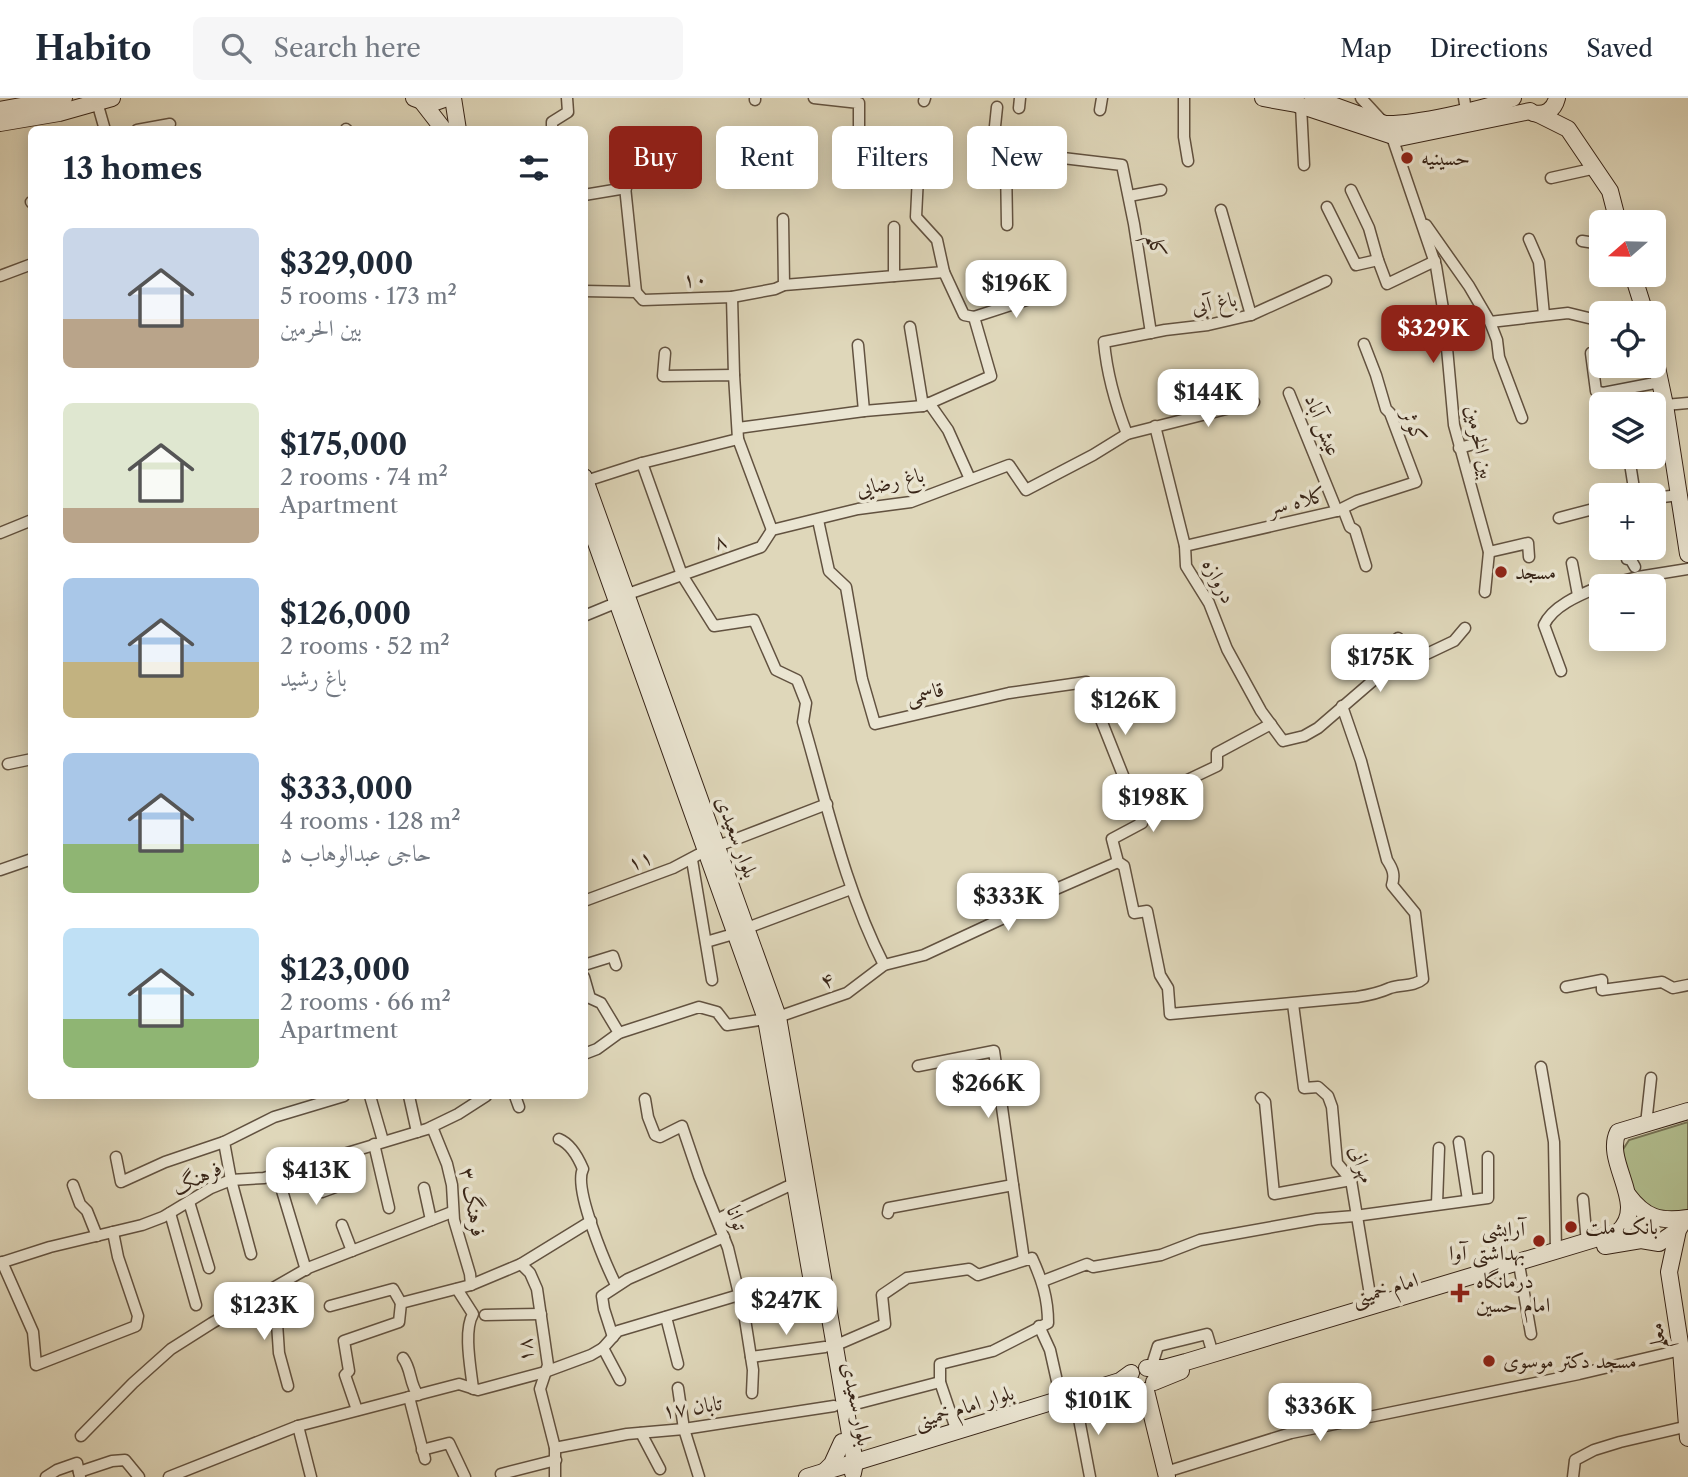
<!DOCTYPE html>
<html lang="en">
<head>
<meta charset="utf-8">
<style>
  body { margin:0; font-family:"Libre Caslon Text",Amiri,serif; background:#f6f6f7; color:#1f2937; height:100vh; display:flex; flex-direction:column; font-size:26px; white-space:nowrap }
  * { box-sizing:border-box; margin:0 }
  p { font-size:23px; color:#747a83 }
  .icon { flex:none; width:38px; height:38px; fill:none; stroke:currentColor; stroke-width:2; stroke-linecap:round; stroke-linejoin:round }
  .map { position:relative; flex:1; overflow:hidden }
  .details { position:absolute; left:28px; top:28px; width:560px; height:973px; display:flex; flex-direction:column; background:#fff; border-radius:10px; box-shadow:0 4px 18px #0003 }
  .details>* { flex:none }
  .hud { position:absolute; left:609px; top:28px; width:665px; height:63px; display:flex; gap:14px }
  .needle { width:46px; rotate:250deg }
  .fabs { position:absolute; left:1589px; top:112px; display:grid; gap:14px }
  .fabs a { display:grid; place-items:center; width:77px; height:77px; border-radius:10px; background:#fff; box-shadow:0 4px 18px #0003; font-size:35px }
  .price { position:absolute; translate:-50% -60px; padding:0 16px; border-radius:14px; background:#fff; color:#222; font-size:23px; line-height:46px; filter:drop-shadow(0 2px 4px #0008) }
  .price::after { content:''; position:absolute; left:50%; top:42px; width:21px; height:16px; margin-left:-10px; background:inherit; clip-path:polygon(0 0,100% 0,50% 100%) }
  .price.current { background:#8f2418; color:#fff }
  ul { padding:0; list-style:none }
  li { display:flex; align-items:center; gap:21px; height:175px; padding:0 35px }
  li span { display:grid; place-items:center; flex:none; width:196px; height:140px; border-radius:10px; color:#555 }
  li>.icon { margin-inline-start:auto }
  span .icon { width:84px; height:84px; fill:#fffc; stroke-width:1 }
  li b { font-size:30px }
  h2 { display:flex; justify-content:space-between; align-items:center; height:84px; padding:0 35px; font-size:30px }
  .pill { padding:0 24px; border-radius:10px; background:#fff; box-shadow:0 4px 18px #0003; font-size:24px; line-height:63px }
  .pill.current { background:#8f2418; color:#fff }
  header { display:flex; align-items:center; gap:42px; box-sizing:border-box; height:98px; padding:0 35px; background:#fff; border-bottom:2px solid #e0e1e3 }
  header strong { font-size:33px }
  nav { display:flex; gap:38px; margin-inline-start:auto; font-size:24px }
  .search { width:490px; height:63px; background:#f6f6f7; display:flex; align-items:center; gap:18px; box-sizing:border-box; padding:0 24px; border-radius:10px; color:#747a83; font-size:26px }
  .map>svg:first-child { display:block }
  .green { fill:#b2be8f; stroke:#757254; stroke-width:2 }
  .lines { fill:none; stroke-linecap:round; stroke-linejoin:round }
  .street-casing { stroke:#625240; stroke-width:13 }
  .secondary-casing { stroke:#382518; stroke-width:18 }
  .street { stroke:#eae5d2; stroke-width:10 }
  .secondary { stroke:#eae5d2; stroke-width:16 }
  .poi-dot { fill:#8f2418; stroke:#eae5d2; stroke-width:2.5 }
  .labels { text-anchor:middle; stroke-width:7; stroke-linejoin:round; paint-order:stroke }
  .poi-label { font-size:21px; fill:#382518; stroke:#eae5d2; text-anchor:start }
  .street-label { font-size:21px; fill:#382518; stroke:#eae5d2 }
</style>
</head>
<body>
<header>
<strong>Habito</strong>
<div class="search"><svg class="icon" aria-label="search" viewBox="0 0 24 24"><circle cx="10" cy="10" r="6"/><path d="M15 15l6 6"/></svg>Search here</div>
<nav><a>Map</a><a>Directions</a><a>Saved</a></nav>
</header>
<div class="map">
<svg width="1688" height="1379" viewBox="0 0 1688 1379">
  <rect width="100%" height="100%" fill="#dfd7ba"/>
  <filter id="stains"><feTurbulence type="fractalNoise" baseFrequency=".00286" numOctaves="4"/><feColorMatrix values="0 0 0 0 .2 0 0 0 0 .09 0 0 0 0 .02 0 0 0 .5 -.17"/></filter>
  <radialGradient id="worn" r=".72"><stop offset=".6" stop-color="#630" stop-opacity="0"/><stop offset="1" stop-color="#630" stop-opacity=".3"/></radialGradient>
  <path class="green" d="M 1688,1024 L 1688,1112 L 1653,1117 L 1637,1109 L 1622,1053 L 1629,1042 Z"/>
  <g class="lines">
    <g class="street-casing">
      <g id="street">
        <path d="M 755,0 L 755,2"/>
        <path d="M 1184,0 L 1184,39 L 1188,63"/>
        <path d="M 1361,0 L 1383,24"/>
        <path d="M 1464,0 L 1466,12"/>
        <path d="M 924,3 L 925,0"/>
        <path d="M 97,4 L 105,32"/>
        <path d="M 1301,8 L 1304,67"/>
        <path d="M 997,9 L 992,57 L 1006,65 L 1046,58 L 1122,67 L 1134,126 L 1151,235"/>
        <path d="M 1019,10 L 1020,0"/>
        <path d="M 1100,12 L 1102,0"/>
        <path d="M 346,31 L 347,32"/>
        <path d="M 137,32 L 170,26"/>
        <path d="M 552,32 L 552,24 L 568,14 L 567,0"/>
        <path d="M 1392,39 L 1436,168 L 1444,217 L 1454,327 L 1489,454 L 1485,494"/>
        <path d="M 631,57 L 622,60 L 636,194"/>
        <path d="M 1006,65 L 1007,127"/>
        <path d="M 1551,80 L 1596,70"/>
        <path d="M 584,97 L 626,90"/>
        <path d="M 1129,98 L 1161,92"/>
        <path d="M 31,104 L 32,105"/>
        <path d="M 1327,109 L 1356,167 L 1378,162 L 1369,130 L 1351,92"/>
        <path d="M 1221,112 L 1251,217"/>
        <path d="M 783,121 L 784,187"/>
        <path d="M 1426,127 L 1469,188 L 1490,224 L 1497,242 L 1499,259 L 1522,320"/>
        <path d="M 894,129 L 894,178"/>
        <path d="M 1529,141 L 1539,164 L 1544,217"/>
        <path d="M 1582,143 L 1601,146"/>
        <path d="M 1378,162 L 1387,186 L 1435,163"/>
        <path d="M 0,178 L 32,166"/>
        <path d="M 584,193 L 636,194 L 643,202 L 732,199 L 734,277"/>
        <path d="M 732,199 L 775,191 L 784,187 L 944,174 L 937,142 L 916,119 L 919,58 L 859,50 L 859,5 L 814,0"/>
        <path d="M 974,219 L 1048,195"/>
        <path d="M 1490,224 L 1568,215 L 1601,223"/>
        <path d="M 910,229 L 923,308"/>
        <path d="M 858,247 L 864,313"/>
        <path d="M 665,255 L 663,278 L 734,277 L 738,341 L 772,432"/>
        <path d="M 1591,255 L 1596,293 L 1603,295 L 1660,284"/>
        <path d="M 1289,295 L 1337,413"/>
        <path d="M 929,305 L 948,332 L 970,381"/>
        <path d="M 1665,307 L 1688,305"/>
        <path d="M 1155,328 L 1185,448 L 1186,468 L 1209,505 L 1227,551 L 1261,613 L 1283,643 L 1304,638 L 1318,630 L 1376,580 L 1454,543 L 1465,530"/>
        <path d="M 738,330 L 864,313 L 923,308 L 991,278 L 974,219 L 964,217 L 944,174"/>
        <path d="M 1127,336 C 1115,305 1107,277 1104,244 L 1165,232 L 1208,227 L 1251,217 L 1326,183"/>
        <path d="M 1654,339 L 1669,337"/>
        <path d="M 1459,350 L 1478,345"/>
        <path d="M 1629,359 L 1635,397"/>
        <path d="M 642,365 L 682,477 L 714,528 L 754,522 L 776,572 L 797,582 L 806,605 L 803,624 C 827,706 845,791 884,867"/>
        <path d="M 586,383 L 642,365 L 738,341"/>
        <path d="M 1654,400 L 1679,397"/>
        <path d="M 1343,411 L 1350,429 L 1355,432 L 1366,468"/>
        <path d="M 1559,420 L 1601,409"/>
        <path d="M 818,422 L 829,473 L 846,489 L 862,581 L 875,626 L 1009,595 L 1086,584 L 1142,725 L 1112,741 L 1118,764 L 1124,768 L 1134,815 L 1147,813 L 1160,877 L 1168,890 L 1170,916 L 1357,899 C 1370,897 1379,895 1390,890 C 1401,886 1414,889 1423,881 L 1415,815 L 1392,787 C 1395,777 1393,771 1387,762 L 1361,663 L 1342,608"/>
        <path d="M 0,435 L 32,422"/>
        <path d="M 1185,448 L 1337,413 L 1357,403 L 1416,384 L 1390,315 L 1386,311 L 1376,277 L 1364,246"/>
        <path d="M 1626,450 L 1627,461 L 1631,462 L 1635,469"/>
        <path d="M 1489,454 L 1528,445 L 1529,459"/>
        <path d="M 1572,465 L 1578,497"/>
        <path d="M 1602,488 L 1638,479 L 1688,471"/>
        <path d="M 628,496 L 761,449 L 772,432 L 858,411 L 911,404 L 1009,367 L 1026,392 L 1093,357 L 1127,336 L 1254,304"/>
        <path d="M 584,518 L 618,504"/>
        <path d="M 1398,540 L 1408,563"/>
        <path d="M 1561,573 L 1544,527 C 1553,507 1582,496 1601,488"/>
        <path d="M 8,666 L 32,661"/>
        <path d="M 1135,707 L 1217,668 L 1217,655 L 1271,626"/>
        <path d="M 718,748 L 827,706"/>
        <path d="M 692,762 L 712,882"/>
        <path d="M 0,772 L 32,761"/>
        <path d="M 584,803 L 673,770 L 707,752"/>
        <path d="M 747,830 L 851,791"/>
        <path d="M 706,844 L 737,835"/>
        <path d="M 584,867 L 613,858 L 616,867"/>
        <path d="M 584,879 L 590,900 L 601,905 L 619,935"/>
        <path d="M 1566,889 L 1602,882 L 1602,892 L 1662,884 L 1673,890 L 1688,887"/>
        <path d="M 1293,906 L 1304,990 L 1318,989 L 1328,998 L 1332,1009 L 1337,1065 L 1351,1082 L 1372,1209"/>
        <path d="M 778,919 L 847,895 L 884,867 L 924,857 L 1008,818 L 1056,791 L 1118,764"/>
        <path d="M 584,956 L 597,951 L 619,935 L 699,909 L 717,914 L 727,927 L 766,921"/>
        <path d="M 918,968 L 994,953 L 1013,1087"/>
        <path d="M 1541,969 L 1554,1044 L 1556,1154"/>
        <path d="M 370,998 L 383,1043"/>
        <path d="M 409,998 L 417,1034"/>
        <path d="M 515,998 L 519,1009"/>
        <path d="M 1261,1000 L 1265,1004 L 1274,1096 L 1351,1082"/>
        <path d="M 645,1001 L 648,1019 L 655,1037 L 660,1039 L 682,1028 L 699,1078 L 728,1150 L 745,1221 L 753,1272 L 752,1295"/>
        <path d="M 1646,1026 L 1651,980"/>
        <path d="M 432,1029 L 447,1066 L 452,1087 L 454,1122 L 470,1176 L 471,1187"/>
        <path d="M 559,1041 C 571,1046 578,1059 583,1071 C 573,1090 606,1167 616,1187"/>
        <path d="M 1459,1044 L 1468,1102"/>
        <path d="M 374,1046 L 389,1110"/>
        <path d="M 116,1059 L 121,1084 L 165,1064 L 224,1044"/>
        <path d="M 313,1065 L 322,1094 L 352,1083"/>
        <path d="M 277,1076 L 306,1172"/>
        <path d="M 73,1087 L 80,1106 L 87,1113 L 97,1138"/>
        <path d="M 424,1090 L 431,1122"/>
        <path d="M 1583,1101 L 1587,1145"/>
        <path d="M 189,1104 L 209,1170"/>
        <path d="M 1437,1106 L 1439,1050"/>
        <path d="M 170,1115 L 196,1207"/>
        <path d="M 888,1115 L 889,1110 L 1013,1087 L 1024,1162"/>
        <path d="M 718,1121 L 795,1085"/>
        <path d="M 342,1127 L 352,1153"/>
        <path d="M 251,1156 L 231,1082 L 224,1044 L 274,1019 L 344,998"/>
        <path d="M 2,1164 L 33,1234 L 36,1267 L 136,1228 L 138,1218 L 118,1159 L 113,1134"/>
        <path d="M 0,1165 L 50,1149 L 142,1127 L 163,1119 L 211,1090 L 231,1082 L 264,1080 L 427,1031 L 458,1016 L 486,998"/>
        <path d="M 521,1166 L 530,1175 L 537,1191 L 548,1267 L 540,1291 L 555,1350 L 555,1379"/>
        <path d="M 1520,1172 L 1531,1236"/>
        <path d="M 1043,1183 L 1087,1166 L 1093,1169 L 1161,1157 L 1200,1142 L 1317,1121 L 1355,1118 L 1488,1100 L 1488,1059"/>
        <path d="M 457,1191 L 473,1216 C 463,1233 471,1271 473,1291"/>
        <path d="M 268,1192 L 277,1225 L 279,1255 L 288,1288"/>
        <path d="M 330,1208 L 393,1191 L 401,1205"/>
        <path d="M 485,1217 L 541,1216"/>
        <path d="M 666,1219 L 678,1266"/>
        <path d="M 1039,1228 L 1050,1252 L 1061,1301"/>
        <path d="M 613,1239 L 604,1211 L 602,1198 L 628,1181 L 724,1139"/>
        <path d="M 834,1248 L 885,1226 L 882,1197 L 907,1180 L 969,1171 L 978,1177 L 1032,1160 C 1042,1182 1048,1200 1048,1225 L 993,1253 L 940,1266 L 940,1284 L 957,1334"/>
        <path d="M 603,1250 L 620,1282"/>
        <path d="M 751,1259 L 825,1249"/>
        <path d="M 403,1260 C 412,1272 409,1285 418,1297"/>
        <path d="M 1151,1270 L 1158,1248 L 1207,1236 L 1213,1256"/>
        <path d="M 678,1290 L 684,1331 L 699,1379"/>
        <path d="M 409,1299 L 425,1361"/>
        <path d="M 1076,1305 L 1090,1379"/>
        <path d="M 844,1309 L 940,1284"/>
        <path d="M 357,1312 L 345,1277 L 349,1273 L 344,1243 L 399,1224 L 401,1205 L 471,1187 L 521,1166 L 591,1123"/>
        <path d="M 298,1328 L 311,1379"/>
        <path d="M 641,1335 L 660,1371"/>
        <path d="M 81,1338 L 133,1285 L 171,1251 L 212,1225 L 308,1170 L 452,1114"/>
        <path d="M 555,1350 L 627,1336 L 684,1331 L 834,1308"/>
        <path d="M 422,1352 L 449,1345 L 465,1379"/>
        <path d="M 79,1374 L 112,1363 L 125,1362 L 139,1379"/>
        <path d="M 1166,1374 L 1291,1335 L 1579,1276 L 1681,1252"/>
        <path d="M 501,1376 L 556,1362"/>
        <path d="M 46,1379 L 57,1372 L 77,1365 L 80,1379"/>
        <path d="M 169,1379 L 298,1328 L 459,1286 L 478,1292 L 545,1274 L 591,1257 L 603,1250 L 618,1233 L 739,1197"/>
        <path d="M 1573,1379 L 1575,1362 L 1594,1352 L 1620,1344 L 1688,1328"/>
      </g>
    </g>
    <g class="secondary-casing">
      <g id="secondary">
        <path d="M 414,0 L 430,6 L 447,0"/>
        <path d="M 453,0 L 458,32"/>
        <path d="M 1263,0 L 1296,6 L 1399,40 L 1530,13"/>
        <path d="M 1313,0 L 1385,26 C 1413,27 1486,11 1513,0"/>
        <path d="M 423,5 L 444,32"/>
        <path d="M 0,12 L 64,0"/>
        <path d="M 1533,15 C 1545,18 1554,12 1557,0"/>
        <path d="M 1538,16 L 1568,31 L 1610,93 L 1618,124"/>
        <path d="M 0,25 L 59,15 L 112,0"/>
        <path d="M 1633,177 L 1645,215"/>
        <path d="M 1654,255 L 1665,307 L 1688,456"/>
        <path d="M 584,379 L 778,919 L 855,1365 L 853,1375"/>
        <path d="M 584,411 L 766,921 L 811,1178"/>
        <path d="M 1628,1097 C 1645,1120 1660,1124 1688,1120"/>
        <path d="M 1685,1121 L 1678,1132 L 1669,1174 L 1681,1252 L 1688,1340"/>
        <path d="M 1605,1148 L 1641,1142 L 1659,1145 L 1678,1132"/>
        <path d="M 1147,1270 L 1164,1270 L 1186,1264 L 1618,1134 C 1649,1107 1603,1064 1618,1034 L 1688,1013"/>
        <path d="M 1154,1284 L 1181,1273"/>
        <path d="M 1146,1293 L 1167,1379"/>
        <path d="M 1109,1295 L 1135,1291"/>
        <path d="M 824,1374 L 832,1366 L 842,1344"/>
        <path d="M 807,1379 L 1120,1283 L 1131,1275"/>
      </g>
    </g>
    <use href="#street" class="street"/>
    <use href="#secondary" class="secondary"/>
  </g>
  <g class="poi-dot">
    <circle cx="1407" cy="60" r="7"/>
    <circle cx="1501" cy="474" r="7"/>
    <circle cx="1571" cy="1129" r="7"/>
    <circle cx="1539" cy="1143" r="7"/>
    <path d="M1456.5 1184.5h7v7h7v7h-7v7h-7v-7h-7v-7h7z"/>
    <circle cx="1489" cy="1263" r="7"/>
  </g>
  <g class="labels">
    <g class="poi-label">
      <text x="1421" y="67">حسینیه</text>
      <text x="1515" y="481">مسجد</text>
      <text x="1585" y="1136">بانک ملت</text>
      <text x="1525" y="1138" text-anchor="end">آرایشی<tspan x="1525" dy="24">بهداشتی آوا</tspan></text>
      <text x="1476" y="1190">درمانگاه<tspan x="1476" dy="24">امام حسین</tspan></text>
      <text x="1503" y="1270">مسجد دکتر موسوی</text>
    </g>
    <g class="street-label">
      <text transform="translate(1157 148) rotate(81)" y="7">کلم</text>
      <text transform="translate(695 181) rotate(-2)" y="7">۱۰</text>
      <text transform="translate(1214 205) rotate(-11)" y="7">باغ آبی</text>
      <text transform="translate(1323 327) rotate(68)" y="7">عیش آباد</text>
      <text transform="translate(1414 328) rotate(67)" y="7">کوثر</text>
      <text transform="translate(1480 344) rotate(78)" y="7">بین الحرمین</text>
      <text transform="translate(890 384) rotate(-13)" y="7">باغ رضایی</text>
      <text transform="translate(1297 403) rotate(-14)" y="7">کلاه سر</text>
      <text transform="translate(720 443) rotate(-20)" y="7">۸</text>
      <text transform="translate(1219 483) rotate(62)" y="7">دروازه</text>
      <text transform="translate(925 595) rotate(-13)" y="7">قاسمی</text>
      <text transform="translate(737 739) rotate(70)" y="7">بلوار سعیدی</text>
      <text transform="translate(640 762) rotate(-21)" y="7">۱۱</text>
      <text transform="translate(827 882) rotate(-21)" y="7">۴</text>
      <text transform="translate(1362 1066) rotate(71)" y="7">مهرانی</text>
      <text transform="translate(197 1080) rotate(-26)" y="7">فرهنگ</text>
      <text transform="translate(473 1104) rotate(80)" y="7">فرهنگ ۳</text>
      <text transform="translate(737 1120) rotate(69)" y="7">توانا</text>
      <text transform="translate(1385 1191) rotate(-17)" y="7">امام خمینی</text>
      <text transform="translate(1657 1238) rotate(-97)" y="7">معلم</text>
      <text transform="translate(525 1252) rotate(-94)" y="7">۱۸</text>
      <text transform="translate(857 1306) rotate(79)" y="7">بلوار سعیدی</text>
      <text transform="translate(692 1309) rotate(-8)" y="7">تابان ۱۷</text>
      <text transform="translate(964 1309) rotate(-17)" y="7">بلوار امام خمینی</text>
    </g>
  </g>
  <rect width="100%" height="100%" filter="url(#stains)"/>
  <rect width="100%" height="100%" fill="url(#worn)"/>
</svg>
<div class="fabs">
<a><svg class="needle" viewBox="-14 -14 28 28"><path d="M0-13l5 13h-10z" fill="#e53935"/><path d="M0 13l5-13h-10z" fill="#747a83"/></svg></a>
<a><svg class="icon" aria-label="locate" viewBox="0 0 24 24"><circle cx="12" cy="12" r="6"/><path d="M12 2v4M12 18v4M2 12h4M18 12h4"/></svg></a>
<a><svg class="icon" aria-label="layers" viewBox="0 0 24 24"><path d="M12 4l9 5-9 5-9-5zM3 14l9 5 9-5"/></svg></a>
<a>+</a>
<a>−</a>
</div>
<b class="price" style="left:1016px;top:222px">$196K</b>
<b class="price current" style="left:1433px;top:267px">$329K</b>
<b class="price" style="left:1208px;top:331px">$144K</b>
<b class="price" style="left:1380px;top:596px">$175K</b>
<b class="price" style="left:1125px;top:639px">$126K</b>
<b class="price" style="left:1153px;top:736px">$198K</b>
<b class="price" style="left:1008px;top:835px">$333K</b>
<b class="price" style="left:988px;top:1022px">$266K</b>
<b class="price" style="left:316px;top:1109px">$413K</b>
<b class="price" style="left:786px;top:1239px">$247K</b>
<b class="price" style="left:264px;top:1244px">$123K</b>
<b class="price" style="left:1098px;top:1339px">$101K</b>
<b class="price" style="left:1320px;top:1345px">$336K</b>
<div class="hud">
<a class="pill current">Buy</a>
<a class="pill">Rent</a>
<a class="pill">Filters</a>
<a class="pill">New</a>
</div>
<section class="details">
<h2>13 homes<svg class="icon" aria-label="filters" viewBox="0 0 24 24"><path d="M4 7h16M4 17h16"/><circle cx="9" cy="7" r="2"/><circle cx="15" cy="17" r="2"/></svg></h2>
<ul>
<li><span style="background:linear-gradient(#c9d6e8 65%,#b9a48a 0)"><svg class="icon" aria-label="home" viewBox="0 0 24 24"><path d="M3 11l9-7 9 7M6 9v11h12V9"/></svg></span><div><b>$329,000</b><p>5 rooms · 173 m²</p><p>بین الحرمین</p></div></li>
<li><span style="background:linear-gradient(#dfe7d0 75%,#b9a48a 0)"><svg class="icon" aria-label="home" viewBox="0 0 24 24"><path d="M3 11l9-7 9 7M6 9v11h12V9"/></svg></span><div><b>$175,000</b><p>2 rooms · 74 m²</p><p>Apartment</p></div></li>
<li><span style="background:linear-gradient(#a9c7e8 60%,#c2b280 0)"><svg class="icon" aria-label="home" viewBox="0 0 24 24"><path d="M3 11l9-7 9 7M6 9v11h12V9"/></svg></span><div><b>$126,000</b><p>2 rooms · 52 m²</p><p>باغ رشید</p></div></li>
<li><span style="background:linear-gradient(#a9c7e8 65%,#8fb573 0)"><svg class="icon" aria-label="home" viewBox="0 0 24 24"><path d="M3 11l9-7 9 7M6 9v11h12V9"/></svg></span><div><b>$333,000</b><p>4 rooms · 128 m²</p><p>حاجی عبدالوهاب ۵</p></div></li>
<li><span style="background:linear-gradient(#bfe0f5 65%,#8fb573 0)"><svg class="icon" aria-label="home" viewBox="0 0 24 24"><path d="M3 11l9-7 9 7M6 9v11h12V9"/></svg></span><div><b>$123,000</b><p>2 rooms · 66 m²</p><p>Apartment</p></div></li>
</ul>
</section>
</div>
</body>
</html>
